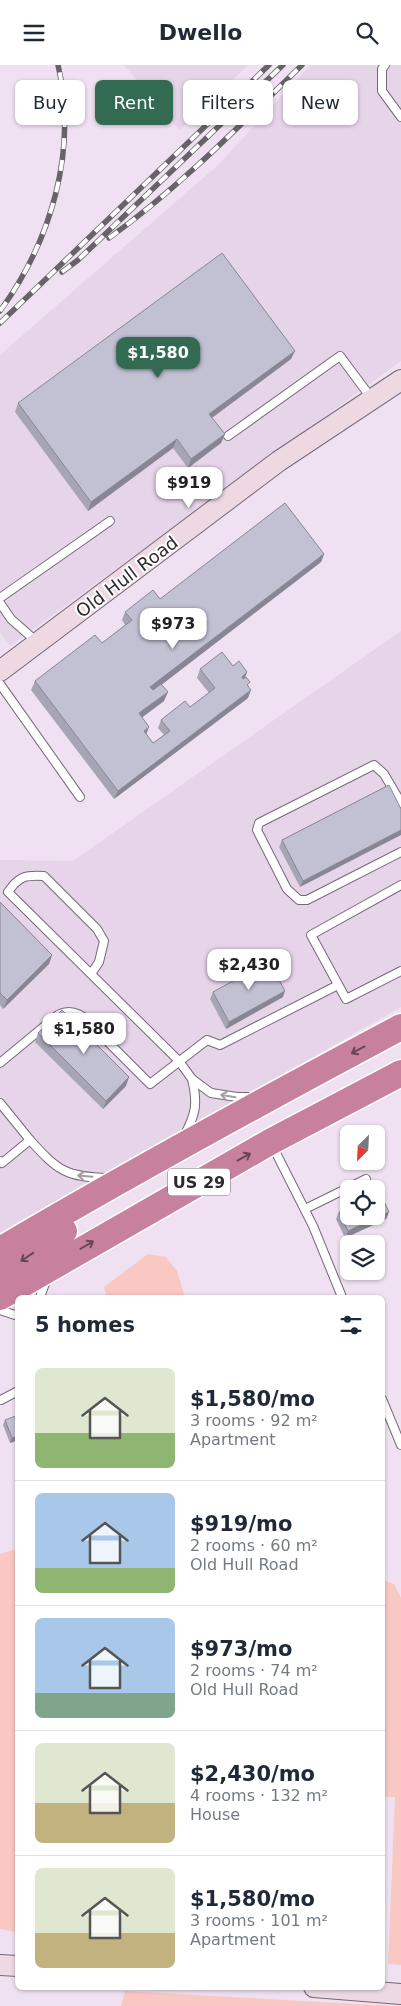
<!DOCTYPE html>
<html lang="en">
<head>
<meta charset="utf-8">
<style>
  body { margin:0; font-family:"DejaVu Sans",sans-serif; background:#f2f2f3; color:#1f2937; height:100vh; display:flex; flex-direction:column; font-size:19px; white-space:nowrap }
  * { box-sizing:border-box; margin:0 }
  p { font-size:16px; color:#747a83 }
  .icon { flex:none; width:28px; height:28px; fill:none; stroke:currentColor; stroke-width:2; stroke-linecap:round; stroke-linejoin:round }
  .map { position:relative; flex:1; overflow:hidden }
  .details { position:absolute; left:15px; top:1230px; width:370px; height:695px; display:flex; flex-direction:column; background:#fff; border-radius:8px; box-shadow:0 1px 4px #0004 }
  .details>* { flex:none }
  .top-card { position:absolute; left:15px; top:15px; width:371px; height:45px; display:flex; gap:10px }
  .needle { width:32px; rotate:204deg }
  .controls { position:absolute; left:340px; top:1060px; display:grid; gap:10px }
  .controls a { display:grid; place-items:center; width:45px; height:45px; border-radius:8px; background:#fff; box-shadow:0 1px 4px #0004; font-size:25px }
  .price { position:absolute; translate:-50% -42px; padding:0 11px; border-radius:10px; background:#fff; color:#222; font-size:16px; line-height:32px; filter:drop-shadow(0 1px 2px #0008) }
  .price::after { content:''; position:absolute; left:50%; top:30px; width:15px; height:11px; margin-left:-8px; background:inherit; clip-path:polygon(0 0,100% 0,50% 100%) }
  .price.current { background:#336b52; color:#fff }
  ul { padding:0; list-style:none }
  li { display:flex; align-items:center; gap:15px; height:125px; padding:0 20px }
  li+li { border-top:1px solid #e0e1e3 }
  li span { display:grid; place-items:center; flex:none; width:140px; height:100px; border-radius:8px; color:#555 }
  li>.icon { margin-inline-start:auto }
  span .icon { width:60px; height:60px; fill:#fffc; stroke-width:1 }
  li b { font-size:21px }
  h2 { display:flex; justify-content:space-between; align-items:center; height:60px; padding:0 20px; font-size:21px }
  .tag { padding:0 18px; border-radius:8px; background:#fff; box-shadow:0 1px 4px #0004; font-size:18px; line-height:45px }
  .tag.current { background:#336b52; color:#fff }
  header { display:flex; justify-content:space-between; align-items:center; height:65px; padding:0 20px; background:#fff; font-size:22px; font-weight:600 }
  .map>svg:first-child { display:block }
  .built { fill:#e6d4e9 }
  .green { fill:#fac8c3 }
  .lines { fill:none; stroke-linecap:round; stroke-linejoin:round }
  .lane-casing { stroke:#756977; stroke-width:10 }
  .secondary-casing { stroke:#756977; stroke-width:22 }
  .highway-casing { stroke:#fff; stroke-width:29 }
  .lane { stroke:#fff; stroke-width:8 }
  .secondary { stroke:#eed9e2; stroke-width:20 }
  .highway { stroke:#c7819e; stroke-width:26 }
  .rail-casing { stroke:#6a626b; stroke-width:5.5 }
  .rail { stroke:#fff; stroke-width:4; stroke-dasharray:11; stroke-linecap:butt }
  .wall { fill:#a7a5b5 }
  .shaded-wall { fill:#888694 }
  .building { fill:#c2c0d3; stroke:#888694 }
  .oneway { stroke:#644856 }
  .oneway2 { stroke:#a19fa2 }
  .labels { text-anchor:middle; stroke-width:4; stroke-linejoin:round; paint-order:stroke }
  .shield { fill:#fff; stroke:#6d6a6e; stroke-width:1 }
  .shield-label { font-size:16px; font-weight:bold; fill:#2f2a30 }
  .street-label { font-size:18px; fill:#2f2a30; stroke:#fff }
</style>
</head>
<body>
<header><svg class="icon" aria-label="menu" viewBox="0 0 24 24"><path d="M4 6h16M4 12h16M4 18h16"/></svg>Dwello<svg class="icon" aria-label="search" viewBox="0 0 24 24"><circle cx="10" cy="10" r="6"/><path d="M15 15l6 6"/></svg></header>
<div class="map">
<svg width="401" height="1941" viewBox="0 0 401 1941">
  <rect width="100%" height="100%" fill="#efe1f1"/>
  <g class="built">
    <path d="M 124,0 L 248,0 L 180,65 Z"/>
    <path d="M 310,0 L 401,0 L 401,296 L 10,581 L 0,568 L 0,290 L 218,100 Z"/>
    <path d="M 401,566 L 401,942 L 0,1169 L 0,795 L 73,796 Z"/>
  </g>
  <g class="green">
    <path d="M 148,1189 L 166,1192 L 177,1206 L 185,1232 L 107,1232 L 104,1222 Z"/>
    <path d="M 17,1484 L 18,1484 L 17,1867 L 0,1864 L 0,1489 Z"/>
    <path d="M 383,1515 L 394,1519 L 401,1533 L 401,1900 L 388,1899 L 395,1732 L 383,1732 Z"/>
    <path d="M 125,1926 L 392,1941 L 121,1941 Z"/>
  </g>
  <g class="lines">
    <g class="lane-casing">
      <g id="lane">
        <path d="M 385,0 L 382,4 L 382,26 L 401,52"/>
        <path d="M 228,371 L 340,291 L 372,334"/>
        <path d="M 0,533 L 110,456"/>
        <path d="M 0,538 L 11,554 L 37,577"/>
        <path d="M 0,619 L 80,732"/>
        <path d="M 401,738 L 384,709 L 374,700 L 259,758 L 257,765 L 287,824 L 299,835 L 307,835 L 401,787"/>
        <path d="M 401,820 L 311,870 L 346,934 L 401,906"/>
        <path d="M 91,909 L 99,897 L 104,876 L 97,864 L 44,811 C 25,810 19,811 8,827 L 179,996 L 192,1014 L 211,1028 L 237,1032 L 252,1032"/>
        <path d="M 0,998 L 58,950 C 67,946 73,946 82,951 L 150,1019 L 207,975 L 220,980 L 338,920"/>
        <path d="M 0,1038 L 30,1075"/>
        <path d="M 184,1071 C 196,1049 198,1038 192,1014"/>
        <path d="M 272,1080 L 313,1161 L 342,1232"/>
        <path d="M 0,1096 L 2,1098 L 30,1075 C 58,1106 66,1112 108,1113"/>
        <path d="M 305,1144 L 366,1114"/>
        <path d="M 40,1232 L 47,1213"/>
        <path d="M 0,1245 L 18,1251"/>
        <path d="M 382,1334 L 401,1380"/>
        <path d="M 1,1335 L 18,1326"/>
      </g>
    </g>
    <g class="secondary-casing">
      <g id="secondary">
        <path d="M 0,606 L 279,396 L 401,315"/>
        <path d="M 0,1900 L 18,1901"/>
        <path d="M 314,1922 L 401,1929"/>
      </g>
    </g>
    <g class="highway-casing">
      <g id="highway">
        <path d="M 0,1185 C 132,1107 266,1034 401,962"/>
        <path d="M 0,1209 L 64,1166"/>
        <path d="M 0,1232 L 270,1077 L 401,1008"/>
      </g>
    </g>
    <use href="#lane" class="lane"/>
    <use href="#secondary" class="secondary"/>
    <use href="#highway" class="highway"/>
    <g class="rail-casing">
      <g id="rail">
        <path d="M 109,173 C 179,123 240,60 302,0"/>
        <path d="M 62,207 L 78,195 L 283,0"/>
        <path d="M 0,246 C 51,176 78,86 58,0"/>
        <path d="M 0,258 L 269,0"/>
      </g>
    </g>
    <use href="#rail" class="rail"/>
  </g>
  <g class="wall">
    <path d="M 291,294 L 212,353 L 225,369 L 221,378 L 188,403 L 173,383 L 88,446 L 15,347 L 18,338 Z"/>
    <path d="M 324,489 L 321,497 L 162,619 L 164,636 L 142,652 L 146,669 L 153,678 L 164,670 L 158,663 L 161,655 L 190,642 L 209,628 L 197,613 L 200,604 L 233,601 L 245,612 L 249,622 L 248,633 L 114,734 L 31,625 L 35,616 L 102,578 L 125,560 L 122,555 L 125,547 L 160,534 Z"/>
    <path d="M 389,720 L 300,822 L 279,782 L 282,775 Z"/>
    <path d="M 0,837 L 52,890 L 49,899 L 3,944 L 0,940 Z"/>
    <path d="M 213,927 L 283,932 L 226,964 L 210,934 Z"/>
    <path d="M 38,968 L 126,1021 L 103,1044 L 35,977 Z"/>
    <path d="M 339,1147 L 389,1147 L 386,1154 L 345,1173 L 336,1154 Z"/>
    <path d="M 5,1355 L 18,1375 L 10,1378 L 3,1360 Z"/>
  </g>
  <g class="shaded-wall">
    <path d="M 295,286 L 291,294 L 206,357 L 209,349 Z"/>
    <path d="M 225,369 L 221,378 L 188,403 L 191,394 Z"/>
    <path d="M 177,374 L 173,383 L 88,446 L 91,437 Z"/>
    <path d="M 324,489 L 321,497 L 147,631 L 150,622 Z"/>
    <path d="M 247,607 L 244,616 L 242,612 Z"/>
    <path d="M 251,625 L 248,633 L 114,734 L 118,726 Z"/>
    <path d="M 168,627 L 164,636 L 136,657 L 139,648 Z"/>
    <path d="M 149,662 L 146,670 L 144,666 Z"/>
    <path d="M 401,765 L 401,770 L 300,822 L 303,816 Z"/>
    <path d="M 52,890 L 49,899 L 3,944 L 7,935 Z"/>
    <path d="M 285,926 L 283,932 L 226,964 L 229,957 Z"/>
    <path d="M 129,1012 L 126,1021 L 103,1044 L 106,1036 Z"/>
    <path d="M 389,1147 L 386,1154 L 345,1173 L 348,1166 Z"/>
    <path d="M 18,1371 L 18,1375 L 10,1378 L 12,1373 Z"/>
  </g>
  <g class="building">
    <path d="M 222,188 L 295,286 L 209,349 L 225,369 L 191,394 L 177,374 L 91,437 L 18,338 Z"/>
    <path d="M 285,438 L 324,489 L 150,622 L 153,625 L 161,619 L 168,627 L 139,648 L 149,662 L 144,666 L 153,678 L 170,666 L 161,655 L 185,636 L 190,642 L 215,623 L 200,604 L 222,587 L 233,601 L 239,596 L 247,607 L 242,612 L 243,614 L 246,612 L 250,617 L 247,620 L 251,625 L 118,726 L 35,616 L 95,570 L 102,578 L 132,555 L 125,547 L 153,525 L 160,534 Z"/>
    <path d="M 389,720 L 401,744 L 401,765 L 303,816 L 282,775 Z"/>
    <path d="M 0,837 L 52,890 L 7,935 L 0,928 Z"/>
    <path d="M 269,896 L 285,926 L 229,957 L 213,927 Z"/>
    <path d="M 62,945 L 129,1012 L 106,1036 L 38,968 Z"/>
    <path d="M 380,1128 L 389,1147 L 348,1166 L 339,1147 L 349,1143 L 349,1151 L 376,1151 L 376,1130 Z"/>
    <path d="M 18,1350 L 18,1371 L 12,1373 L 5,1355 Z"/>
  </g>
  <defs><path id="oneway-shaft" d="M-6 0H5M1.5-3L5.5 0L1.5 3" fill="none" stroke-width="1.6" stroke-linecap="round" stroke-linejoin="round" transform="scale(1.25)"/></defs>
  <g class="oneway">
    <use href="#oneway-shaft" transform="translate(358 985) rotate(152)"/>
    <use href="#oneway-shaft" transform="translate(244 1092) rotate(-29)"/>
    <use href="#oneway-shaft" transform="translate(87 1180) rotate(-30)"/>
    <use href="#oneway-shaft" transform="translate(27 1192) rotate(146)"/>
  </g>
  <g class="oneway2">
    <use href="#oneway-shaft" transform="translate(228 1031) rotate(-171)"/>
    <use href="#oneway-shaft" transform="translate(85 1111) rotate(-175)"/>
  </g>
  <g class="labels">
    <rect class="shield" x="168" y="1103.5" width="62" height="27" rx="4"/>
    <g class="shield-label">
      <text x="199" y="1123">US 29</text>
    </g>
    <g class="street-label">
      <text transform="translate(127 512) rotate(-37)" y="6">Old Hull Road</text>
    </g>
  </g>
</svg>
<div class="controls">
<a><svg class="needle" viewBox="-14 -14 28 28"><path d="M0-13l5 13h-10z" fill="#e53935"/><path d="M0 13l5-13h-10z" fill="#747a83"/></svg></a>
<a><svg class="icon" aria-label="locate" viewBox="0 0 24 24"><circle cx="12" cy="12" r="6"/><path d="M12 2v4M12 18v4M2 12h4M18 12h4"/></svg></a>
<a><svg class="icon" aria-label="layers" viewBox="0 0 24 24"><path d="M12 4l9 5-9 5-9-5zM3 14l9 5 9-5"/></svg></a>
</div>
<b class="price current" style="left:158px;top:314px">$1,580</b>
<b class="price" style="left:189px;top:444px">$919</b>
<b class="price" style="left:173px;top:585px">$973</b>
<b class="price" style="left:249px;top:926px">$2,430</b>
<b class="price" style="left:84px;top:990px">$1,580</b>
<div class="top-card">
<a class="tag">Buy</a>
<a class="tag current">Rent</a>
<a class="tag">Filters</a>
<a class="tag">New</a>
</div>
<section class="details">
<h2>5 homes<svg class="icon" aria-label="filters" viewBox="0 0 24 24"><path d="M4 7h16M4 17h16"/><circle cx="9" cy="7" r="2"/><circle cx="15" cy="17" r="2"/></svg></h2>
<ul>
<li><span style="background:linear-gradient(#dfe7d0 65%,#8fb573 0)"><svg class="icon" aria-label="home" viewBox="0 0 24 24"><path d="M3 11l9-7 9 7M6 9v11h12V9"/></svg></span><div><b>$1,580/mo</b><p>3 rooms · 92 m²</p><p>Apartment</p></div></li>
<li><span style="background:linear-gradient(#a9c7e8 75%,#8fb573 0)"><svg class="icon" aria-label="home" viewBox="0 0 24 24"><path d="M3 11l9-7 9 7M6 9v11h12V9"/></svg></span><div><b>$919/mo</b><p>2 rooms · 60 m²</p><p>Old Hull Road</p></div></li>
<li><span style="background:linear-gradient(#a9c7e8 75%,#7fa58c 0)"><svg class="icon" aria-label="home" viewBox="0 0 24 24"><path d="M3 11l9-7 9 7M6 9v11h12V9"/></svg></span><div><b>$973/mo</b><p>2 rooms · 74 m²</p><p>Old Hull Road</p></div></li>
<li><span style="background:linear-gradient(#dfe7d0 60%,#c2b280 0)"><svg class="icon" aria-label="home" viewBox="0 0 24 24"><path d="M3 11l9-7 9 7M6 9v11h12V9"/></svg></span><div><b>$2,430/mo</b><p>4 rooms · 132 m²</p><p>House</p></div></li>
<li><span style="background:linear-gradient(#dfe7d0 65%,#c2b280 0)"><svg class="icon" aria-label="home" viewBox="0 0 24 24"><path d="M3 11l9-7 9 7M6 9v11h12V9"/></svg></span><div><b>$1,580/mo</b><p>3 rooms · 101 m²</p><p>Apartment</p></div></li>
</ul>
</section>
</div>
</body>
</html>
